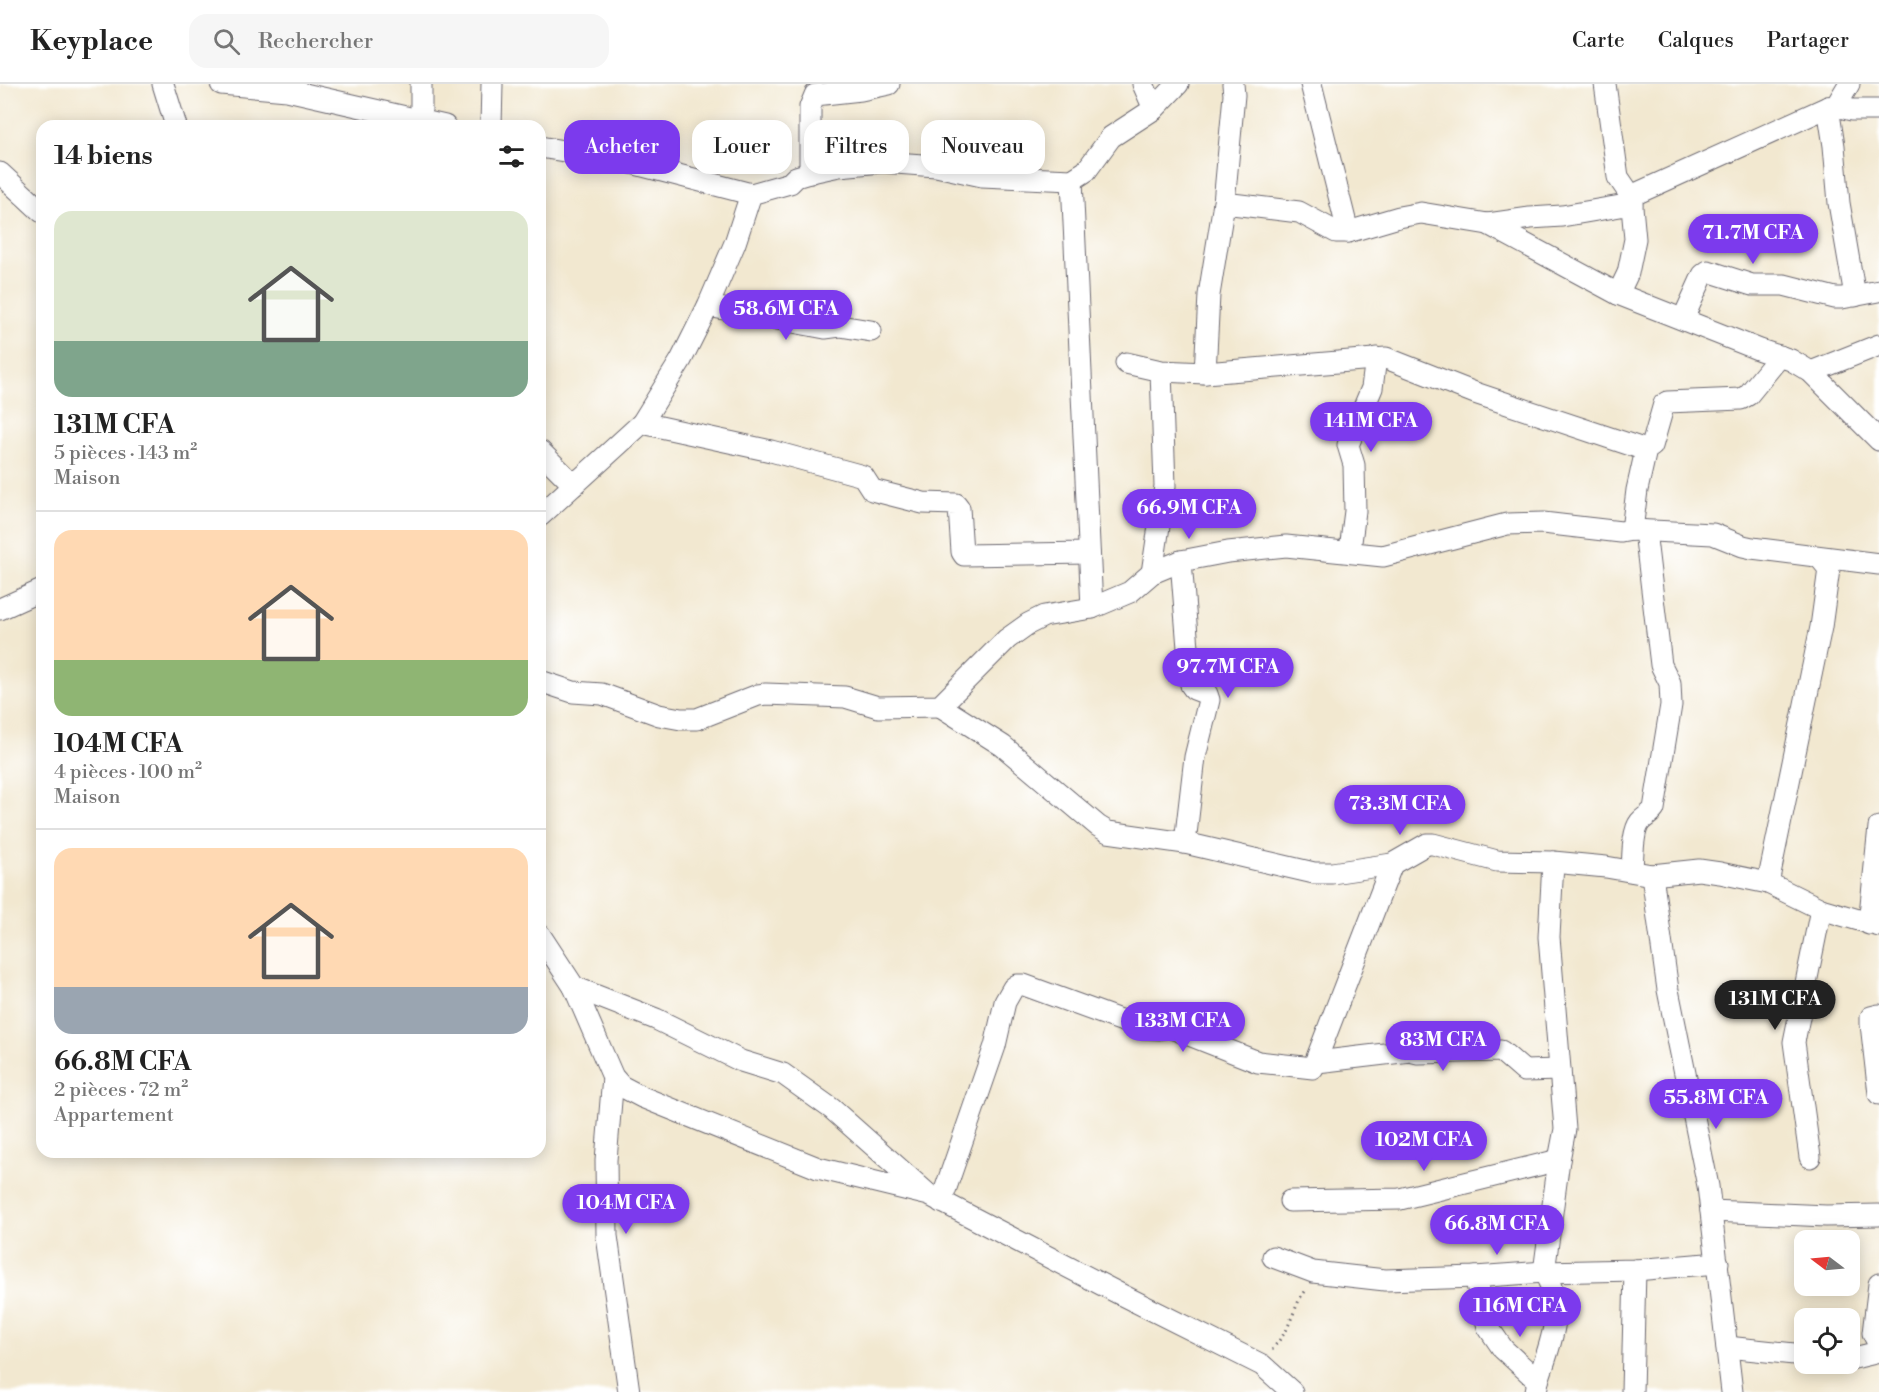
<!DOCTYPE html>
<html lang="fr">
<head>
<meta charset="utf-8">
<style>
  body { margin:0; font-family:"Libre Bodoni",serif; background:#f6f6f6; color:#222; height:100vh; display:flex; flex-direction:column; font-size:22px; white-space:nowrap }
  * { box-sizing:border-box; margin:0 }
  p { font-size:20px; color:#767676 }
  .icon { flex:none; width:33px; height:33px; fill:none; stroke:currentColor; stroke-width:2; stroke-linecap:round; stroke-linejoin:round }
  .map { position:relative; flex:1; overflow:hidden }
  .details { position:absolute; left:36px; top:36px; width:510px; height:1038px; display:flex; flex-direction:column; background:#fff; border-radius:18px; box-shadow:0 3px 15px #0003 }
  .details>* { flex:none }
  .hud { position:absolute; left:564px; top:36px; width:570px; height:54px; display:flex; gap:12px }
  .needle { width:39px; rotate:286deg }
  .buttons { position:absolute; left:1794px; top:1146px; display:grid; gap:12px }
  .buttons a { display:grid; place-items:center; width:66px; height:66px; border-radius:12px; background:#fff; box-shadow:0 3px 15px #0003; font-size:30px }
  .price { position:absolute; translate:-50% -51px; padding:0 14px; border-radius:21px; background:#7c3aed; color:#fff; font-size:20px; line-height:39px; filter:drop-shadow(0 2px 3px #0008) }
  .price::after { content:''; position:absolute; left:50%; top:36px; width:18px; height:14px; margin-left:-9px; background:inherit; clip-path:polygon(0 0,100% 0,50% 100%) }
  .price.active { background:#222; color:#fff }
  ul { padding:0; list-style:none }
  li { display:grid; align-content:center; gap:12px; height:318px; padding:0 18px }
  li+li { border-top:2px solid #e0e0e0 }
  li span { display:grid; place-items:center; height:186px; border-radius:18px; color:#555 }
  li>.icon { margin-inline-start:auto }
  span .icon { width:108px; height:108px; fill:#fffc; stroke-width:1 }
  li b { font-size:26px }
  h2 { display:flex; justify-content:space-between; align-items:center; height:72px; padding:0 18px; font-size:26px }
  .tag { padding:0 21px; border-radius:18px; background:#fff; box-shadow:0 3px 15px #0003; font-size:21px; line-height:54px }
  .tag.active { background:#7c3aed; color:#fff }
  header { display:flex; align-items:center; gap:36px; box-sizing:border-box; height:84px; padding:0 30px; background:#fff; border-bottom:2px solid #e0e0e0 }
  header strong { font-size:28px }
  nav { display:flex; gap:33px; margin-inline-start:auto; font-size:21px }
  .search { width:420px; height:54px; background:#f6f6f6; display:flex; align-items:center; gap:15px; box-sizing:border-box; padding:0 21px; border-radius:18px; color:#767676; font-size:22px }
  .map>svg:first-child { display:block }
  .lines { fill:none; stroke-linecap:round; stroke-linejoin:round }
  .minor-casing { stroke:#6b676f; stroke-width:23 }
  .path { stroke:#6b676f; stroke-width:3; stroke-dasharray:1.5 4.5; stroke-linecap:butt }
  .minor { stroke:#fff; stroke-width:21 }
</style>
</head>
<body>
<header>
<strong>Keyplace</strong>
<div class="search"><svg class="icon" aria-label="search" viewBox="0 0 24 24"><circle cx="10" cy="10" r="6"/><path d="M15 15l6 6"/></svg>Rechercher</div>
<nav><a>Carte</a><a>Calques</a><a>Partager</a></nav>
</header>
<div class="map">
<svg width="1879" height="1308" viewBox="0 0 1879 1308">
  <rect width="100%" height="100%" fill="#fff"/>
  <filter id="ink" filterUnits="userSpaceOnUse"><feTurbulence type="fractalNoise" baseFrequency=".0167" numOctaves="2"/><feDisplacementMap in="SourceGraphic" scale="12" xChannelSelector="R" yChannelSelector="G"/><feConvolveMatrix kernelMatrix="1 2 1 2 8 2 1 2 1" color-interpolation-filters="sRGB"/></filter>
  <filter id="wash" filterUnits="userSpaceOnUse"><feTurbulence type="fractalNoise" baseFrequency=".008" numOctaves="4" result="noise"/><feDisplacementMap in="SourceGraphic" scale="24" xChannelSelector="R" yChannelSelector="G"/><feGaussianBlur stdDeviation="1.35" result="paint"/><feColorMatrix in="noise" values="0 0 0 0 0 0 0 0 0 0 0 0 0 0 0 0 0 1.4 0 .05"/><feComposite in="paint" operator="in"/></filter>
  <g filter="url(#wash)">
    <rect width="100%" height="100%" fill="#f2e8d0"/>
  </g>
  <g filter="url(#ink)">
    <g class="lines">
      <g class="minor-casing">
        <g id="minor">
          <path d="M 163,0 L 176,42"/>
          <path d="M 221,0 L 287,6 L 445,42"/>
          <path d="M 421,0 L 421,37"/>
          <path d="M 1143,0 L 1154,25"/>
          <path d="M 1311,0 L 1348,148"/>
          <path d="M 1605,0 L 1618,93 L 1631,112 L 1635,155 L 1628,189 L 1618,210"/>
          <path d="M 1849,0 L 1836,22 L 1828,23 L 1834,62 L 1839,119 L 1855,212"/>
          <path d="M 1836,22 L 1852,26 L 1879,26"/>
          <path d="M 491,42 L 492,0"/>
          <path d="M 540,63 L 624,77 L 751,110"/>
          <path d="M 0,89 L 42,128"/>
          <path d="M 810,89 L 810,23 L 815,11 L 861,6 L 889,0"/>
          <path d="M 1072,96 L 1092,524"/>
          <path d="M 1631,112 L 1828,23"/>
          <path d="M 1224,119 L 1299,128 L 1336,148 L 1348,148 L 1399,133 L 1421,129 L 1488,140 L 1618,210 L 1760,266 L 1791,276 L 1811,288 L 1879,356"/>
          <path d="M 1488,140 L 1530,134 L 1562,132 L 1632,120"/>
          <path d="M 708,222 L 825,244 L 840,242 L 871,247"/>
          <path d="M 1683,235 L 1703,191 L 1708,187 L 1752,201 L 1784,201 L 1835,214 L 1842,214 L 1879,207"/>
          <path d="M 1126,279 L 1161,287 L 1205,289 L 1386,274 L 1475,309 L 1646,366"/>
          <path d="M 1811,288 L 1879,261"/>
          <path d="M 1205,289 L 1209,211 L 1224,119 L 1234,11 L 1233,0"/>
          <path d="M 642,339 L 771,367 L 863,392 L 872,406 L 923,419 L 956,420 L 959,424 L 962,468 L 964,471 L 1089,469"/>
          <path d="M 540,367 L 574,401"/>
          <path d="M 540,432 L 642,339 L 681,276 L 708,222 L 735,159 L 751,110 L 790,99 L 796,93 L 816,87 L 839,82 L 882,78 L 936,82 L 982,92 L 1072,96 L 1086,87 L 1111,53 L 1154,25 L 1178,0"/>
          <path d="M 1632,446 L 1637,406 L 1646,366 L 1652,362 L 1664,320 L 1667,318 L 1741,315 L 1748,311 L 1780,272"/>
          <path d="M 1351,467 L 1351,458 L 1355,427 L 1354,381 L 1348,361 L 1372,304 L 1376,274"/>
          <path d="M 1181,477 L 1191,601 L 1194,605 L 1207,610 L 1209,616 L 1195,673 L 1185,759"/>
          <path d="M 1152,489 L 1165,402 L 1161,287"/>
          <path d="M 0,525 L 42,506"/>
          <path d="M 540,597 L 573,608 L 602,610 L 659,631 L 681,635 L 697,635 L 758,611 L 766,610 L 845,613 L 878,623 L 940,622 L 1007,555 L 1028,540 L 1044,532 L 1092,524 L 1130,508 L 1152,489 L 1181,477 L 1228,468 L 1286,462 L 1383,472 L 1507,440 L 1543,439 L 1621,448 L 1632,446 L 1713,450 L 1743,462 L 1752,464 L 1879,480"/>
          <path d="M 940,622 L 1003,662 L 1098,742 L 1108,748 L 1185,759 L 1314,789 L 1332,789 L 1392,780 L 1427,760 L 1433,760 L 1497,777 L 1553,778 L 1606,783 L 1652,791 L 1699,786 L 1720,789 L 1768,799 L 1821,825 L 1879,842"/>
          <path d="M 1632,787 C 1633,774 1632,748 1640,738 C 1644,733 1650,731 1654,725 L 1671,621 L 1670,599 L 1661,581 L 1645,447"/>
          <path d="M 1652,791 L 1668,906 L 1708,1102 L 1732,1308"/>
          <path d="M 1768,799 L 1821,543 L 1829,485 L 1820,474"/>
          <path d="M 1869,840 L 1879,743"/>
          <path d="M 540,851 L 574,903 L 656,935 L 741,977 L 783,990 L 832,1025 L 929,1111 L 1118,1209 L 1262,1281 L 1292,1308"/>
          <path d="M 574,903 L 613,993 L 621,1002 L 642,1013 L 818,1084 L 925,1110"/>
          <path d="M 1879,931 L 1871,933 L 1871,940 L 1879,1010"/>
          <path d="M 1317,978 L 1410,967 L 1418,969 L 1501,967 L 1524,987 L 1560,986"/>
          <path d="M 613,993 L 606,1076 L 607,1152 L 629,1308"/>
          <path d="M 1810,1073 L 1794,958 L 1821,825"/>
          <path d="M 1290,1117 L 1400,1115 L 1559,1076"/>
          <path d="M 941,1118 L 995,962 L 1005,918 L 1013,904 L 1017,901 L 1024,901 L 1142,944 L 1159,945 L 1169,943 L 1258,978 L 1313,984 L 1392,780"/>
          <path d="M 1711,1127 L 1826,1132 L 1879,1131"/>
          <path d="M 1273,1173 L 1313,1188 L 1385,1196 L 1475,1193 L 1544,1188 L 1635,1186 L 1718,1179"/>
          <path d="M 1475,1193 L 1488,1243 L 1503,1265 L 1538,1297 L 1536,1307"/>
          <path d="M 1879,1200 L 1873,1249 L 1879,1261"/>
          <path d="M 1727,1263 L 1804,1271"/>
          <path d="M 1850,1275 L 1879,1268"/>
          <path d="M 1538,1297 C 1550,1259 1567,1226 1544,1188 L 1559,1076 L 1565,1045 L 1549,853 L 1553,778"/>
          <path d="M 1632,1308 L 1635,1186"/>
        </g>
      </g>
      <path class="path" d="M 1272,1266 L 1286,1247 L 1300,1214 L 1307,1205"/>
      <use href="#minor" class="minor"/>
    </g>
  </g>
</svg>
<div class="buttons">
<a><svg class="needle" viewBox="-14 -14 28 28"><path d="M0-13l5 13h-10z" fill="#e53935"/><path d="M0 13l5-13h-10z" fill="#767676"/></svg></a>
<a><svg class="icon" aria-label="locate" viewBox="0 0 24 24"><circle cx="12" cy="12" r="6"/><path d="M12 2v4M12 18v4M2 12h4M18 12h4"/></svg></a>
</div>
<b class="price" style="left:1753px;top:181px">71.7M CFA</b>
<b class="price" style="left:786px;top:257px">58.6M CFA</b>
<b class="price" style="left:1371px;top:369px">141M CFA</b>
<b class="price" style="left:1189px;top:456px">66.9M CFA</b>
<b class="price" style="left:1228px;top:615px">97.7M CFA</b>
<b class="price" style="left:1400px;top:752px">73.3M CFA</b>
<b class="price active" style="left:1775px;top:947px">131M CFA</b>
<b class="price" style="left:1183px;top:969px">133M CFA</b>
<b class="price" style="left:1443px;top:988px">83M CFA</b>
<b class="price" style="left:1716px;top:1046px">55.8M CFA</b>
<b class="price" style="left:1424px;top:1088px">102M CFA</b>
<b class="price" style="left:626px;top:1151px">104M CFA</b>
<b class="price" style="left:1497px;top:1172px">66.8M CFA</b>
<b class="price" style="left:1520px;top:1254px">116M CFA</b>
<div class="hud">
<a class="tag active">Acheter</a>
<a class="tag">Louer</a>
<a class="tag">Filtres</a>
<a class="tag">Nouveau</a>
</div>
<section class="details">
<h2>14 biens<svg class="icon" aria-label="filters" viewBox="0 0 24 24"><path d="M4 7h16M4 17h16"/><circle cx="9" cy="7" r="2"/><circle cx="15" cy="17" r="2"/></svg></h2>
<ul>
<li><span style="background:linear-gradient(#dfe7d0 70%,#7fa58c 0)"><svg class="icon" aria-label="home" viewBox="0 0 24 24"><path d="M3 11l9-7 9 7M6 9v11h12V9"/></svg></span><div><b>131M CFA</b><p>5 pièces · 143 m²</p><p>Maison</p></div></li>
<li><span style="background:linear-gradient(#ffd9b3 70%,#8fb573 0)"><svg class="icon" aria-label="home" viewBox="0 0 24 24"><path d="M3 11l9-7 9 7M6 9v11h12V9"/></svg></span><div><b>104M CFA</b><p>4 pièces · 100 m²</p><p>Maison</p></div></li>
<li><span style="background:linear-gradient(#ffd9b3 75%,#9aa5b1 0)"><svg class="icon" aria-label="home" viewBox="0 0 24 24"><path d="M3 11l9-7 9 7M6 9v11h12V9"/></svg></span><div><b>66.8M CFA</b><p>2 pièces · 72 m²</p><p>Appartement</p></div></li>
</ul>
</section>
</div>
</body>
</html>
